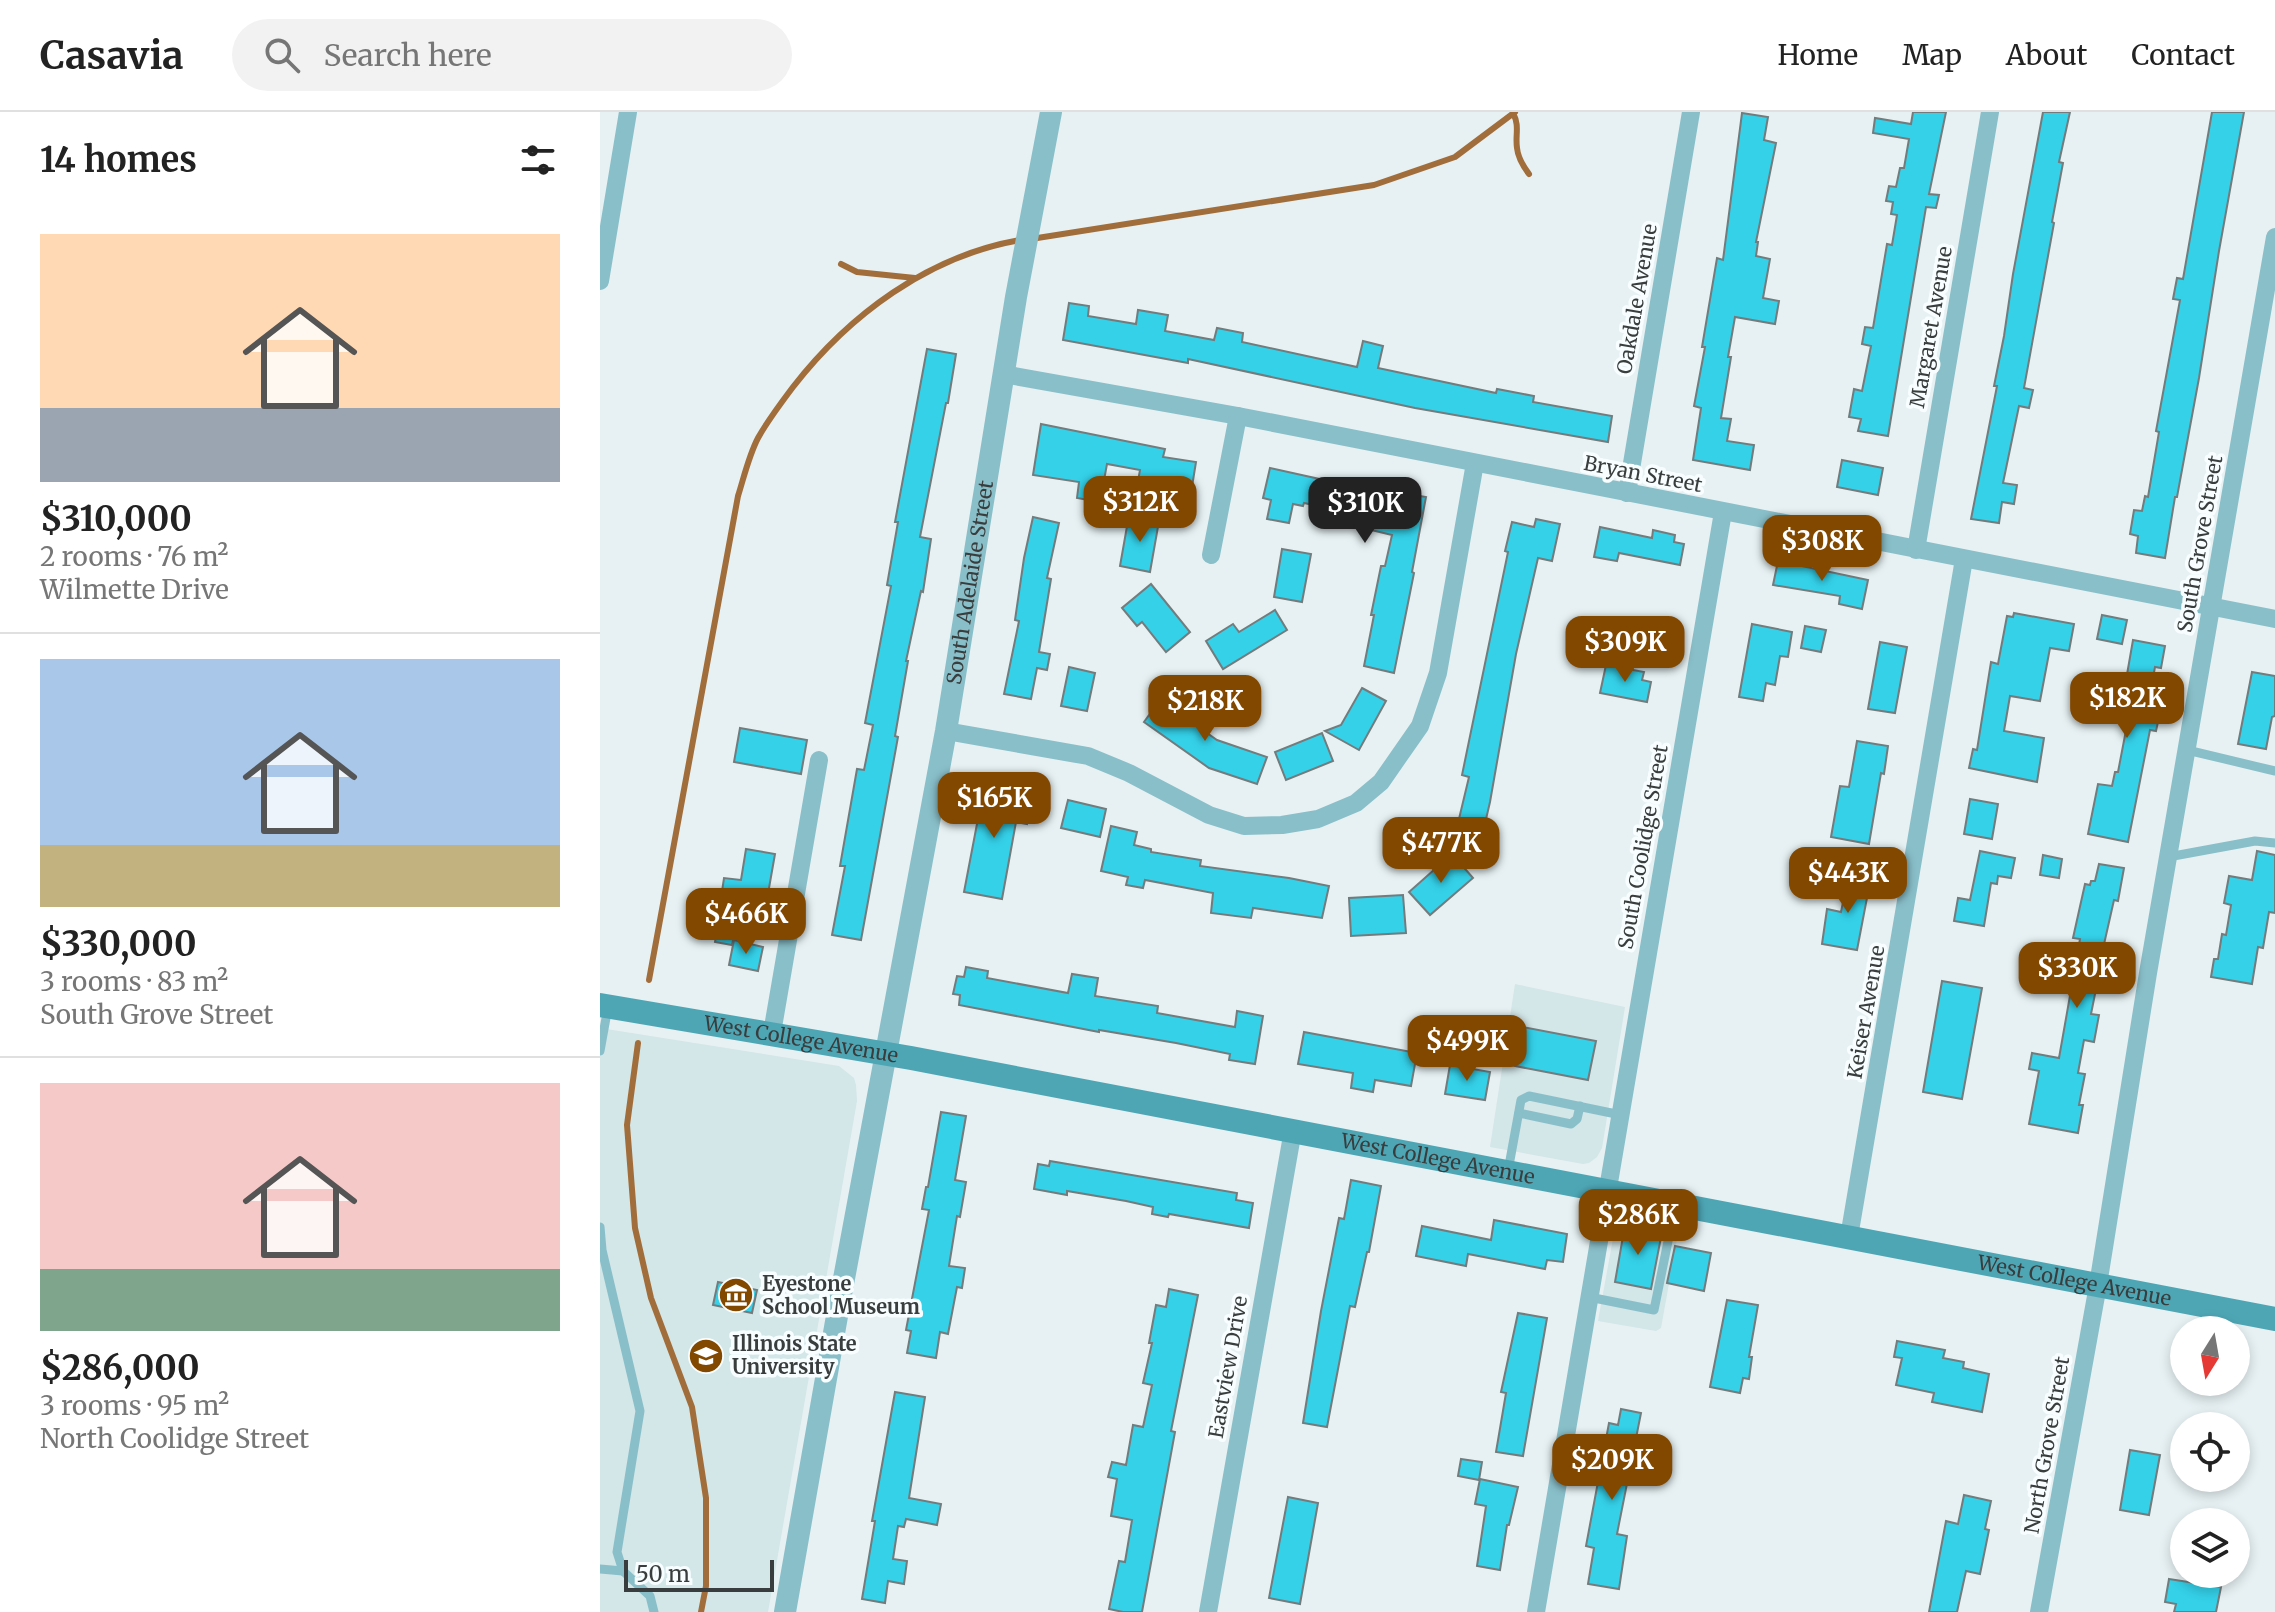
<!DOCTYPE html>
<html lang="en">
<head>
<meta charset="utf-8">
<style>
  body { margin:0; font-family:Merriweather,serif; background:#f2f2f2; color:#222; height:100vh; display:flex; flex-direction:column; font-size:30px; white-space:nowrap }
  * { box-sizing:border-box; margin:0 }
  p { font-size:26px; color:#767676 }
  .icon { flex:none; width:44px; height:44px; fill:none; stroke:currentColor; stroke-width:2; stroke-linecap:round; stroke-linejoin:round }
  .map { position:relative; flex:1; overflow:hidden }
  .sheet { display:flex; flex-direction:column; background:#fff; width:600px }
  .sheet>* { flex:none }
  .needle { width:52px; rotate:191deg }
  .tools { position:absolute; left:1570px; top:1204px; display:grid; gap:16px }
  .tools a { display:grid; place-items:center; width:80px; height:80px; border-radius:50%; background:#fff; box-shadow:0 4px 12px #0003; font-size:40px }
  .scale { position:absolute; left:24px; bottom:20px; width:150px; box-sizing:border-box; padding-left:8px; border:4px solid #393d3d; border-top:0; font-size:22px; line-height:28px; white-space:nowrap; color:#393d3d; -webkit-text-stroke:6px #f8feff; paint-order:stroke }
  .price { position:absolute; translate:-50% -68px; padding:0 18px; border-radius:16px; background:#834800; color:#fff; font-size:26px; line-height:52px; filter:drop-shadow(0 2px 4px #0008) }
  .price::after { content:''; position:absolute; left:50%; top:48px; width:24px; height:18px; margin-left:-12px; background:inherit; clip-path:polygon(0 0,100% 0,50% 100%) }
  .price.selected { background:#222; color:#fff }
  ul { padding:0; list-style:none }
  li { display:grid; align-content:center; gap:16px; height:424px; padding:0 40px }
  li+li { border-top:2px solid #e0e0e0 }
  li span { display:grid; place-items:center; height:248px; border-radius:0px; color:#555 }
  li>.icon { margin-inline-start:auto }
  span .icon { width:144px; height:144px; fill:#fffc; stroke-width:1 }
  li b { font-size:34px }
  h2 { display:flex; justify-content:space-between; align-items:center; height:96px; padding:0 40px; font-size:34px }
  header { display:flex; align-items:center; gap:48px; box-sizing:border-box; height:112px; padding:0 40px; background:#fff; border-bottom:2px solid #e0e0e0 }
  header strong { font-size:38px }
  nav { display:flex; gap:44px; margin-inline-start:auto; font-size:28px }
  .search { width:560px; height:72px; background:#f2f2f2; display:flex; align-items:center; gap:20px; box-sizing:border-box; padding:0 28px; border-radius:44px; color:#767676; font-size:30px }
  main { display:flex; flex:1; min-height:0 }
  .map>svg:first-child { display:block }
  .built { fill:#d3e6e8 }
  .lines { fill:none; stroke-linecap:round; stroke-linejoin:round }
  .stream { stroke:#a16e3b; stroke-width:6 }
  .building { fill:#34d1e9; stroke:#737b7d; stroke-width:2 }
  .service { stroke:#89bfc9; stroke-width:9 }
  .minor { stroke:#89bfc9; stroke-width:18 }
  .tertiary { stroke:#89bfc9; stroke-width:22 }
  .secondary { stroke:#4ea6b5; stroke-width:24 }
  .labels { text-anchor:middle; stroke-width:7; stroke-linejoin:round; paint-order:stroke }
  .street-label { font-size:20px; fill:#393d3d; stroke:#f8feff }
  .poi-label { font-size:20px; font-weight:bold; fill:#393d3d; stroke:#f8feff; text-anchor:start }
</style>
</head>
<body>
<header>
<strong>Casavia</strong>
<div class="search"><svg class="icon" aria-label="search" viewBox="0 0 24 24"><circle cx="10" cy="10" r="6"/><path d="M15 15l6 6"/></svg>Search here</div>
<nav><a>Home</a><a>Map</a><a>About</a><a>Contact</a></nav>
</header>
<main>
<section class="sheet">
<h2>14 homes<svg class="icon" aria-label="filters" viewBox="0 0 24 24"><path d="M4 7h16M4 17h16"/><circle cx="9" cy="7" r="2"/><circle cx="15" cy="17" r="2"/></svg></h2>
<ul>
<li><span style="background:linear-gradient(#ffd9b3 70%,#9aa5b1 0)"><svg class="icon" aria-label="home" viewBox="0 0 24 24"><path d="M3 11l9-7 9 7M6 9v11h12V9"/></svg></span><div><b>$310,000</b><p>2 rooms · 76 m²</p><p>Wilmette Drive</p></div></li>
<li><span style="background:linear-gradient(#a9c7e8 75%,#c2b280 0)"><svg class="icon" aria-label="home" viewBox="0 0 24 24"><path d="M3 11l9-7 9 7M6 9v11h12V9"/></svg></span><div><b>$330,000</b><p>3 rooms · 83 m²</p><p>South Grove Street</p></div></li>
<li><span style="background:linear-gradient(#f6c9c9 75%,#7fa58c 0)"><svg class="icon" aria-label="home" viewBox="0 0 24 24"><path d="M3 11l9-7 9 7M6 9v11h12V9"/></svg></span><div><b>$286,000</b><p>3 rooms · 95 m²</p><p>North Coolidge Street</p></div></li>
</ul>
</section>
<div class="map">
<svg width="1675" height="1500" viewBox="0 0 1675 1500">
  <rect width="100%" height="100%" fill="#e7f1f3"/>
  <g class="built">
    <path d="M 915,872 L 1025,895 L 1002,1036 L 997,1045 L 989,1051 L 983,1052 L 890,1035 Z"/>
    <path d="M 0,916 L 239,954 L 254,966 L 256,973 L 257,989 L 168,1500 L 0,1500 Z"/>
    <path d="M 1029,1107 L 1079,1116 L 1061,1216 L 1056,1219 L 998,1209 L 1014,1121 L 1020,1112 Z"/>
  </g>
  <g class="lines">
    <g class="stream">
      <path d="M 913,1 C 920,14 915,23 917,36 C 918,46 923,54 929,62"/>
      <path d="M 431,127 L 774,73 L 855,45 L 915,0"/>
      <path d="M 241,152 L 257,160 L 315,166"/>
      <path d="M 49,868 L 138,384 C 144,365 149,343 158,326 C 168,308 181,291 193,275 C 249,203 328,144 420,128"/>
      <path d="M 38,931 L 27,1013 L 35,1116 L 51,1186 L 92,1295 L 106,1386 L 106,1474 L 101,1500"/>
    </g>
  </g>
  <g class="building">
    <path d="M 1313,0 L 1346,0 L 1329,82 L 1339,83 L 1336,96 L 1326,95 L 1288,324 L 1258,319 L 1261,307 L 1249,305 L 1254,277 L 1262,279 L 1271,234 L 1262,232 L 1265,215 L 1273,216 L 1287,132 L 1292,133 L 1297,103 L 1291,102 L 1293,90 L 1286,89 L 1289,74 L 1296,75 L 1300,56 L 1304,56 L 1309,27 L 1273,21 L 1275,6 L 1311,12 Z"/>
    <path d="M 1443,0 L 1470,0 L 1459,50 L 1463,51 L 1452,110 L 1454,111 L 1424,276 L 1433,278 L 1429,296 L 1419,294 L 1403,371 L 1417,373 L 1414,392 L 1402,390 L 1399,411 L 1371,407 L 1397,274 L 1394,274 L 1404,224 L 1413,162 Z"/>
    <path d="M 1612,0 L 1644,0 L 1619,139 L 1599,266 L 1577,385 L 1575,385 L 1565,446 L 1536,441 L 1538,424 L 1530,422 L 1534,398 L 1542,399 L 1545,384 L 1548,385 L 1559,320 L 1556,319 L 1580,188 L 1573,187 L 1577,166 L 1583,167 Z"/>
    <path d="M 1142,1 L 1168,5 L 1164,28 L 1176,31 L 1156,130 L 1158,130 L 1156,144 L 1170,147 L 1163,186 L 1179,189 L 1175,212 L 1135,205 L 1128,245 L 1131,245 L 1121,306 L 1131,307 L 1127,329 L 1154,333 L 1150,358 L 1093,348 L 1101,296 L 1094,294 L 1105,235 L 1102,235 L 1117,146 L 1123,148 Z"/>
    <path d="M 469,191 L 489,194 L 488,204 L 536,212 L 538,198 L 568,203 L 565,219 L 614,228 L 617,216 L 643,221 L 642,230 L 757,255 L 763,229 L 783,234 L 778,256 L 896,281 L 897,277 L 934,284 L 933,290 L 1012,304 L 1008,330 L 815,296 L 588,247 L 588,251 L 463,228 Z"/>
    <path d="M 327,237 L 356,242 L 348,291 L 346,291 L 320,425 L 331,427 L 323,480 L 321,479 L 306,549 L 308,549 L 295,624 L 298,625 L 261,828 L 232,823 L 245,754 L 240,754 L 257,657 L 264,658 L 273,613 L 265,611 L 291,474 L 287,473 L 298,410 L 295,410 Z"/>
    <path d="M 441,312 L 565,337 L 563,345 L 596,350 L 590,387 L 569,383 L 570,374 L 538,369 L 540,358 L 507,352 L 500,390 L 477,386 L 479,370 L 433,363 Z"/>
    <path d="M 1242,348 L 1283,356 L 1278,383 L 1237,375 Z"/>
    <path d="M 670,356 L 783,381 L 784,378 L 826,385 L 812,460 L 814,461 L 794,561 L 764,554 L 774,503 L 771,503 L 781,454 L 785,454 L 792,423 L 742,411 L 745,400 L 704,391 L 703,394 L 693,392 L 689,411 L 667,407 L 671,388 L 663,386 Z"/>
    <path d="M 529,403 L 559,409 L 550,460 L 520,454 Z"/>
    <path d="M 433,405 L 459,411 L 447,466 L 451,467 L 439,540 L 450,542 L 447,558 L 437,556 L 431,587 L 404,582 L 419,509 L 415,508 L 424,446 Z"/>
    <path d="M 936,407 L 960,412 L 952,449 L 938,446 L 916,542 L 890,690 L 879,737 L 853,732 L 869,665 L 862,663 L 908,440 L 905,439 L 912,410 L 934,415 Z"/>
    <path d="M 1000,415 L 1052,426 L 1053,418 L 1075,423 L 1074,430 L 1084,432 L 1080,453 L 1019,441 L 1017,449 L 994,445 Z"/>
    <path d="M 682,437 L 711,442 L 702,490 L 674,485 Z"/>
    <path d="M 1178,449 L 1268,468 L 1262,497 L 1239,492 L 1240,484 L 1173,473 Z"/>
    <path d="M 551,472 L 590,520 L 566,540 L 542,510 L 537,514 L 522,496 Z"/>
    <path d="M 675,498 L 687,518 L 623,557 L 606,529 L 633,512 L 639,520 Z"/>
    <path d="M 1414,501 L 1474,512 L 1469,539 L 1450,536 L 1440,589 L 1410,584 L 1404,619 L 1444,626 L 1437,670 L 1369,656 L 1373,637 L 1377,638 L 1391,550 L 1398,552 L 1407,504 L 1413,505 Z"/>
    <path d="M 1502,503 L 1527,508 L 1522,532 L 1497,527 Z"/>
    <path d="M 1152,512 L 1192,520 L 1188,545 L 1180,544 L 1175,573 L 1166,571 L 1163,589 L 1139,585 Z"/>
    <path d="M 1205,514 L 1226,518 L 1221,540 L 1201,536 Z"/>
    <path d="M 1533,528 L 1565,534 L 1561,556 L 1555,555 L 1548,594 L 1561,596 L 1556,619 L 1550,618 L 1528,730 L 1488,722 L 1498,672 L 1512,674 L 1515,660 L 1518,660 L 1527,613 L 1498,606 L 1500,594 L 1496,594 L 1498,587 L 1495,586 L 1499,569 L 1525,574 Z"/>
    <path d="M 1280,530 L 1307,535 L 1295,601 L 1268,597 Z"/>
    <path d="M 1006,553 L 1044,560 L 1042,568 L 1051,570 L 1047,590 L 1000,581 Z"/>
    <path d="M 469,555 L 495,561 L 487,599 L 461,594 Z"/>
    <path d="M 1652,560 L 1675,564 L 1675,604 L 1672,605 L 1666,637 L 1638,632 Z"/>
    <path d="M 762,576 L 786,589 L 759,638 L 725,619 L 741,613 Z"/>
    <path d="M 560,588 L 581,603 L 588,594 L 606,607 L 600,616 L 617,628 L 667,645 L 657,672 L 609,656 L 544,610 Z"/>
    <path d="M 140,616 L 207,628 L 201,662 L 134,650 Z"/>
    <path d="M 722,621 L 733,649 L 686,668 L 675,640 Z"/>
    <path d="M 1257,629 L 1288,634 L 1284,662 L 1281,661 L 1269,732 L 1231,725 L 1240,674 L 1249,675 Z"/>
    <path d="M 385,670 L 417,675 L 414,693 L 430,696 L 427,712 L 416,710 L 402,787 L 364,780 Z"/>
    <path d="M 1370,687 L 1398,692 L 1392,727 L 1364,722 Z"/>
    <path d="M 468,688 L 506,697 L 500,725 L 461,716 Z"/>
    <path d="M 511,714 L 537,720 L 534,733 L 551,737 L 551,740 L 601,748 L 600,754 L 689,766 L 729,774 L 722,806 L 653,796 L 651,806 L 611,801 L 613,781 L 545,768 L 543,776 L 526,773 L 528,765 L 501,759 Z"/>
    <path d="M 146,737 L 175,742 L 166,793 L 141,789 L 132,833 L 115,830 L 124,786 L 121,786 L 124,766 L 141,768 Z"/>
    <path d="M 1380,739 L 1415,746 L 1411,766 L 1398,764 L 1397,772 L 1391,771 L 1384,814 L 1354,809 L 1358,786 L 1370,788 Z"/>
    <path d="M 1657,739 L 1675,743 L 1675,801 L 1669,800 L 1663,836 L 1658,835 L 1652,872 L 1611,865 L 1614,847 L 1618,847 L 1622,822 L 1626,823 L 1631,793 L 1624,791 L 1629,764 L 1652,768 Z"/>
    <path d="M 852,742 L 873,766 L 830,803 L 809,780 Z"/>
    <path d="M 1443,743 L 1462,747 L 1459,766 L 1440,763 Z"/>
    <path d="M 1499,752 L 1524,756 L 1518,789 L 1514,788 L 1500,850 L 1506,851 L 1502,872 L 1497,872 L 1491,902 L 1499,903 L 1494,930 L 1484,928 L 1478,961 L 1485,962 L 1479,993 L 1483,993 L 1478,1021 L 1429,1012 L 1439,959 L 1429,957 L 1432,941 L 1459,946 L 1480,827 L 1473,826 L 1485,772 L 1490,773 L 1491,769 L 1495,769 Z"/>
    <path d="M 1249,761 L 1271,765 L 1257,838 L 1222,832 L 1227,797 L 1241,800 Z"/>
    <path d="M 803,783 L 806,821 L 751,824 L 749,786 Z"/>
    <path d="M 134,828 L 163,835 L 158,859 L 129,853 Z"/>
    <path d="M 366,855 L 388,859 L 387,866 L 468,881 L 472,862 L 498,866 L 495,884 L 558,894 L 557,901 L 635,915 L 637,899 L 663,904 L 655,952 L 629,948 L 630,942 L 576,931 L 499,918 L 499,920 L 359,893 L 360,883 L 353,882 L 357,864 L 364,865 Z"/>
    <path d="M 1342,869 L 1382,876 L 1362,987 L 1323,980 Z"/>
    <path d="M 923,915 L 996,929 L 988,968 L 915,954 Z"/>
    <path d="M 704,920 L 817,941 L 811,974 L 775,968 L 773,980 L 751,976 L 753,961 L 698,952 Z"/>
    <path d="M 850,953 L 890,960 L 885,988 L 845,982 Z"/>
    <path d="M 341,1000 L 366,1004 L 355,1068 L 366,1070 L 360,1105 L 357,1104 L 349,1154 L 365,1156 L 362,1176 L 357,1175 L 348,1222 L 340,1220 L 336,1246 L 307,1241 L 311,1219 L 306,1218 L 329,1098 L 322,1097 L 326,1075 L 328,1075 Z"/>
    <path d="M 450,1049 L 637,1081 L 636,1088 L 653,1091 L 649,1116 L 569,1102 L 568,1105 L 552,1102 L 553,1095 L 526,1089 L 467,1079 L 467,1083 L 434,1077 L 438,1052 L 449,1054 Z"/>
    <path d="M 751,1068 L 781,1074 L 769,1140 L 767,1140 L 755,1195 L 750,1194 L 727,1315 L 703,1311 L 721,1199 L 739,1106 L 744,1107 Z"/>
    <path d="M 894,1108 L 967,1122 L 963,1150 L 947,1148 L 945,1157 L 868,1142 L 866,1154 L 816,1144 L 822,1114 L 891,1128 Z"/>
    <path d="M 1025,1113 L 1062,1120 L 1051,1177 L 1015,1170 Z"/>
    <path d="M 1075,1134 L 1111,1141 L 1104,1179 L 1067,1171 Z"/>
    <path d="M 118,1170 L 157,1178 L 152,1201 L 113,1193 Z"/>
    <path d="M 569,1177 L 598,1183 L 571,1319 L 575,1320 L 542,1500 L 523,1500 L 509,1497 L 519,1449 L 525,1450 L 532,1408 L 511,1404 L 517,1367 L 508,1365 L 512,1350 L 526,1353 L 533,1313 L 543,1315 L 552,1273 L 543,1271 L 552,1231 L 549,1231 L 556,1193 L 566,1195 Z"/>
    <path d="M 1127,1188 L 1158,1193 L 1149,1245 L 1152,1245 L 1149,1267 L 1143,1266 L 1140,1281 L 1110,1275 Z"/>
    <path d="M 918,1201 L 947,1206 L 923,1344 L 896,1340 L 906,1281 L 901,1280 Z"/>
    <path d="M 1297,1229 L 1345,1238 L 1343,1246 L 1364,1250 L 1363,1256 L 1389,1262 L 1382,1300 L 1332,1290 L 1334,1281 L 1296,1273 L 1302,1246 L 1294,1245 Z"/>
    <path d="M 295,1280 L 325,1285 L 309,1386 L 341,1392 L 337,1413 L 306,1407 L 304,1415 L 298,1414 L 293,1447 L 307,1449 L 304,1472 L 288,1469 L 285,1491 L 262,1487 L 275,1409 L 272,1409 Z"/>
    <path d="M 1021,1297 L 1041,1301 L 1017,1422 L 1027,1424 L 1019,1477 L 988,1472 L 994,1436 L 986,1434 L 1009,1311 L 1018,1313 Z"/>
    <path d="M 1530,1338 L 1560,1343 L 1549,1403 L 1520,1398 Z"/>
    <path d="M 861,1347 L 882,1350 L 879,1368 L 858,1364 Z"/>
    <path d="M 880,1367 L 918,1375 L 909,1413 L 907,1413 L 900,1458 L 877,1454 L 886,1394 L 875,1392 Z"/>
    <path d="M 1364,1383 L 1391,1389 L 1385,1417 L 1389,1418 L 1380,1462 L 1366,1459 L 1357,1500 L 1329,1500 L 1346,1409 L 1358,1412 Z"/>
    <path d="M 688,1385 L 718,1391 L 700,1492 L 669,1486 Z"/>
    <path d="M 1569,1467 L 1621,1475 L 1616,1500 L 1574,1500 L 1576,1492 L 1565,1490 Z"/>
  </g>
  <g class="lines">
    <g class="service">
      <path d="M 1587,638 L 1675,659"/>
      <path d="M 1568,745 L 1655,729 L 1675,731"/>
      <path d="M 0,939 L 8,895"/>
      <path d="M 919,1001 L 971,1012 L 977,1007 L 980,994"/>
      <path d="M 908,1059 L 921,988 L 929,984 L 1021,1003"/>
      <path d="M 0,1115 L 2,1138 L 40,1299 L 17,1440 L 23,1459 L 50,1484 L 54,1500"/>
      <path d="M 989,1185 L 1054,1198 L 1075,1095"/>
      <path d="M 0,1457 L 23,1459"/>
    </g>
    <g class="minor">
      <path d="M 0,169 L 28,0"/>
      <path d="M 403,262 L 638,304 L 1675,507"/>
      <path d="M 1027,381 L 1091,0"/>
      <path d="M 1316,438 L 1390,0"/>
      <path d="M 611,443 L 638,304"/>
      <path d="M 346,619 L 488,644 L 529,661 L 609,703 L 644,714 L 682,713 L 718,707 L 756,691 L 781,670 L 820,614 L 838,561 L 875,351"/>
      <path d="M 172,921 L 219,648"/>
      <path d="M 1249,1125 L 1364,447"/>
      <path d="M 608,1500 L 693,1018"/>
      <path d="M 936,1500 C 1000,1133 1059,766 1123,400"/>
      <path d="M 1439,1500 L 1498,1173 L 1548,861 L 1675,125"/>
    </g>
    <path class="tertiary" id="s1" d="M 185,1500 L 237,1204 L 346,619 L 416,185 L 451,0"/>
    <path class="secondary" id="s2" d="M 0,893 L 311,946 L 1675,1207"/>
  </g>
  <defs>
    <g id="museum-disc" transform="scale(1.8)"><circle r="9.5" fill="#834800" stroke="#f8feff"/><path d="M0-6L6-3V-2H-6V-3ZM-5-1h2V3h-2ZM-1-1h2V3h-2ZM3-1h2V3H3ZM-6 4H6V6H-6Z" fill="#fff"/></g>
    <g id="university-disc" transform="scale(1.8)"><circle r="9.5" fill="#834800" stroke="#f8feff"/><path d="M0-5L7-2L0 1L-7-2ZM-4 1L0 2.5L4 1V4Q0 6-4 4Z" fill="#fff"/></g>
  </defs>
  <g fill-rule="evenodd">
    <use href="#museum-disc" x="136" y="1183"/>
    <use href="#university-disc" x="106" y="1244"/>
  </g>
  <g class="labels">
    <g class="street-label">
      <text transform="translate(1037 187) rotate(-80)" y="7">Oakdale Avenue</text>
      <text transform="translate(1331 215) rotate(-80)" y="7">Margaret Avenue</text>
      <text transform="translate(1043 362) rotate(11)" y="7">Bryan Street</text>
      <text transform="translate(1600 432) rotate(-80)" y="7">South Grove Street</text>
      <text dy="7" stroke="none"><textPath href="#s1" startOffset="1046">South Adelaide Street</textPath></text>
      <text transform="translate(1043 735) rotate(-80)" y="7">South Coolidge Street</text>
      <text transform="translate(1266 900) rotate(-80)" y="7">Keiser Avenue</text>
      <text dy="7" stroke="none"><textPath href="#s2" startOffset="204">West College Avenue</textPath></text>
      <text dy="7" stroke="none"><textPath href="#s2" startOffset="852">West College Avenue</textPath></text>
      <text dy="7" stroke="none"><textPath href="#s2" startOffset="1500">West College Avenue</textPath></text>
      <text transform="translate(628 1255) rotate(-80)" y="7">Eastview Drive</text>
      <text transform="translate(1447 1333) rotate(-80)" y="7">North Grove Street</text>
    </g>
    <g class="poi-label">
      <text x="162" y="1179">Eyestone<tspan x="162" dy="23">School Museum</tspan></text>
      <text x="132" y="1239">Illinois State<tspan x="132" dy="23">University</tspan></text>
    </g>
  </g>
</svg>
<div class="tools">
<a><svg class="needle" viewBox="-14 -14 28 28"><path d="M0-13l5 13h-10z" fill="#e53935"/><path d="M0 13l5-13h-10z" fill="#767676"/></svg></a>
<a><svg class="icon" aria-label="locate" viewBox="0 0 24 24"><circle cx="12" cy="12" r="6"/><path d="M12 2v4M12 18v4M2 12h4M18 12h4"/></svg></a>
<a><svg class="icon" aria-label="layers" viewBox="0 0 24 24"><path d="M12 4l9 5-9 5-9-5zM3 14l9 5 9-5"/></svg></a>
</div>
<div class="scale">50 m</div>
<b class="price" style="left:540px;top:432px">$312K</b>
<b class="price selected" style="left:765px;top:433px">$310K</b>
<b class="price" style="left:1222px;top:471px">$308K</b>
<b class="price" style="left:1025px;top:572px">$309K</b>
<b class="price" style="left:1527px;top:628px">$182K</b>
<b class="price" style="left:605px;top:631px">$218K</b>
<b class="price" style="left:394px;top:728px">$165K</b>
<b class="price" style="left:841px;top:773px">$477K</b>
<b class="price" style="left:1248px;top:803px">$443K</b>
<b class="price" style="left:146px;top:844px">$466K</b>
<b class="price" style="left:1477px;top:898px">$330K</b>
<b class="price" style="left:867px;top:971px">$499K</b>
<b class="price" style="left:1038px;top:1145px">$286K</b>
<b class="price" style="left:1012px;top:1390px">$209K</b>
</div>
</main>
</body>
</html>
